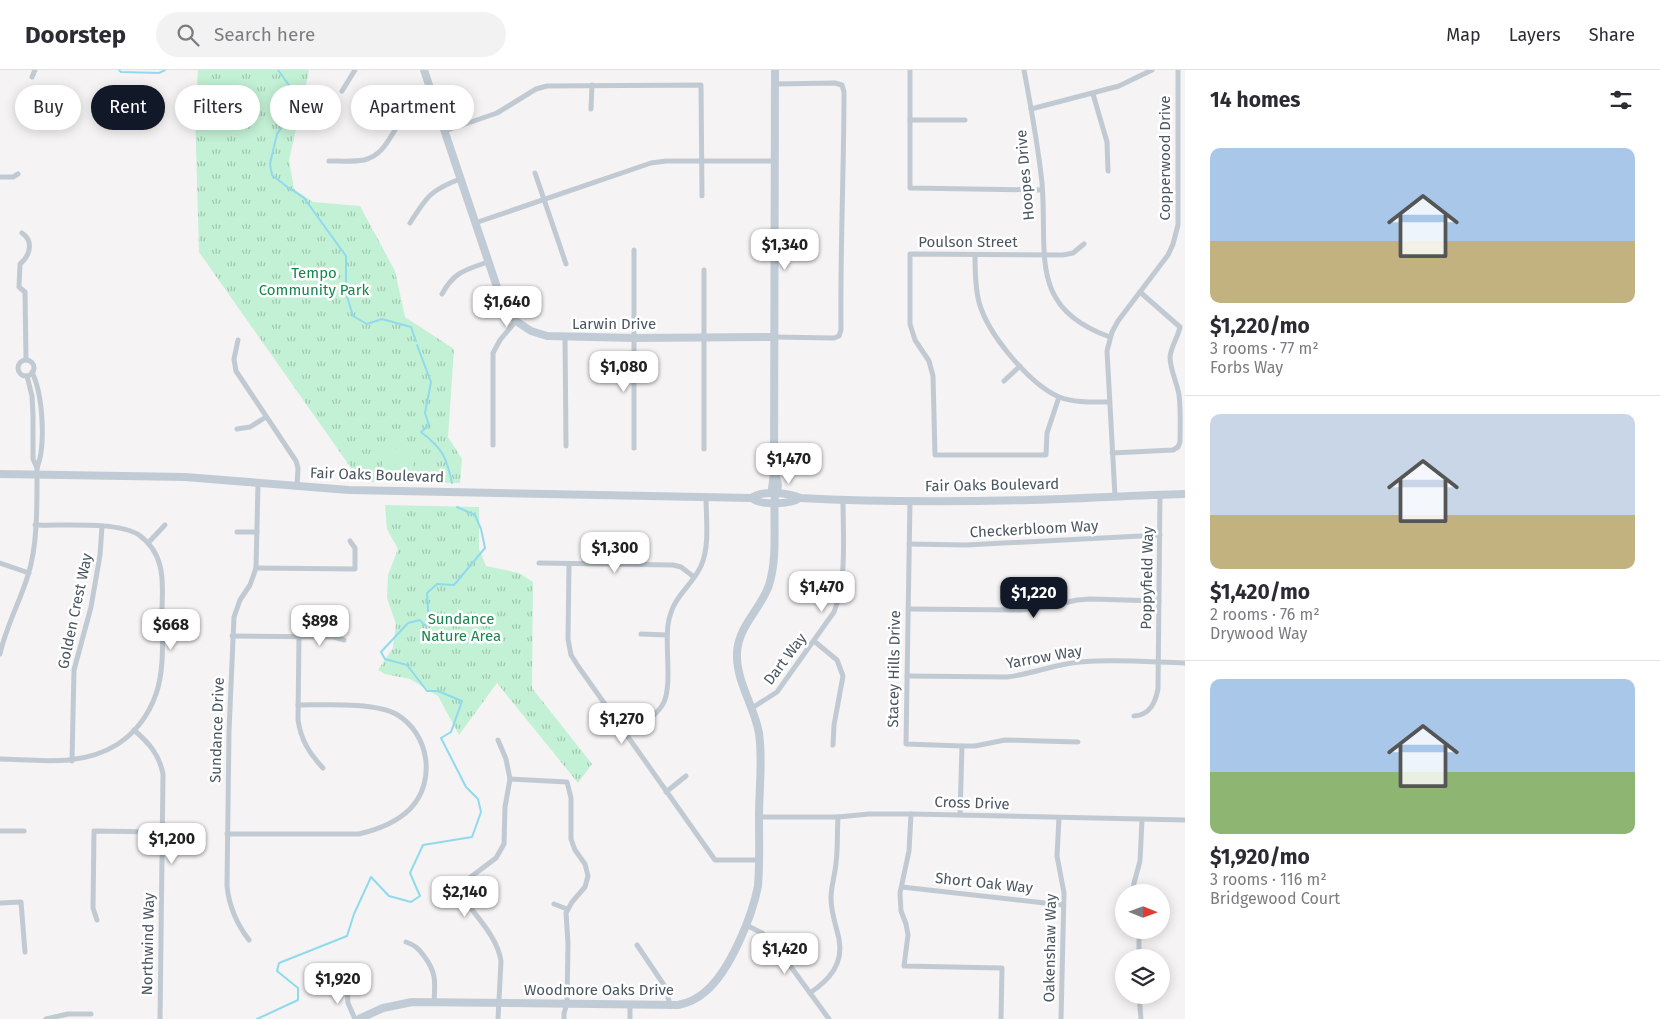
<!DOCTYPE html>
<html lang="en">
<head>
<meta charset="utf-8">
<style>
  body { margin:0; font-family:"Fira Sans",sans-serif; background:#f2f2f3; color:#2b2b33; height:100vh; display:flex; flex-direction:column; font-size:19px; white-space:nowrap }
  * { box-sizing:border-box; margin:0 }
  p { font-size:16px; color:#7c7c81 }
  .icon { flex:none; width:28px; height:28px; fill:none; stroke:currentColor; stroke-width:2; stroke-linecap:round; stroke-linejoin:round }
  .map { position:relative; flex:1; overflow:hidden }
  .panel { display:flex; flex-direction:column; background:#fff; width:475px }
  .panel>* { flex:none }
  .hud { position:absolute; left:15px; top:15px; width:475px; height:45px; display:flex; gap:10px }
  .needle { width:32px; rotate:91deg }
  .controls { position:absolute; left:1115px; top:814px; display:grid; gap:10px }
  .controls a { display:grid; place-items:center; width:55px; height:55px; border-radius:50%; background:#fff; box-shadow:0 2px 12px #0003; font-size:25px }
  .price { position:absolute; translate:-50% -42px; padding:0 11px; border-radius:10px; background:#fff; color:#222; font-size:16px; line-height:32px; filter:drop-shadow(0 1px 2px #0008) }
  .price::after { content:''; position:absolute; left:50%; top:30px; width:15px; height:11px; margin-left:-8px; background:inherit; clip-path:polygon(0 0,100% 0,50% 100%) }
  .price.active { background:#111827; color:#fff }
  ul { padding:0; list-style:none }
  li { display:grid; align-content:center; gap:10px; height:265px; padding:0 25px }
  li+li { border-top:1px solid #e1e1e2 }
  li span { display:grid; place-items:center; height:155px; border-radius:10px; color:#555 }
  li>.icon { margin-inline-start:auto }
  span .icon { width:90px; height:90px; fill:#fffc; stroke-width:1 }
  li b { font-size:21px }
  h2 { display:flex; justify-content:space-between; align-items:center; height:60px; padding:0 25px; font-size:21px }
  .tag { padding:0 18px; border-radius:22px; background:#fff; box-shadow:0 2px 12px #0003; font-size:18px; line-height:45px }
  .tag.active { background:#111827; color:#fff }
  header { display:flex; align-items:center; gap:30px; box-sizing:border-box; height:70px; padding:0 25px; background:#fff; border-bottom:1px solid #e1e1e2 }
  header strong { font-size:24px }
  nav { display:flex; gap:28px; margin-inline-start:auto; font-size:18px }
  .search { width:350px; height:45px; background:#f2f2f3; display:flex; align-items:center; gap:12px; box-sizing:border-box; padding:0 18px; border-radius:28px; color:#7c7c81; font-size:19px }
  main { display:flex; flex:1; min-height:0 }
  .map>svg:first-child { display:block }
  .grass { fill:url(#grass-tufts) }
  .garden { fill:#c3f1d5 }
  .lines { fill:none; stroke-linecap:round; stroke-linejoin:round }
  .stream { stroke:#90daee; stroke-width:2 }
  .street { stroke:#c1cad2; stroke-width:5 }
  .secondary { stroke:#c1cbd6; stroke-width:8 }
  .labels { text-anchor:middle; stroke-width:5; stroke-linejoin:round; paint-order:stroke }
  .street-label { font-size:15px; fill:#4a5661; stroke:#fff }
  .park-label { font-size:15px; fill:#17864f; stroke:#fff }
</style>
</head>
<body>
<header>
<strong>Doorstep</strong>
<div class="search"><svg class="icon" aria-label="search" viewBox="0 0 24 24"><circle cx="10" cy="10" r="6"/><path d="M15 15l6 6"/></svg>Search here</div>
<nav><a>Map</a><a>Layers</a><a>Share</a></nav>
</header>
<main>
<div class="map">
<svg width="1185" height="949" viewBox="0 0 1185 949">
  <defs>
    <pattern id="grass-tufts" width="24" height="20" patternUnits="userSpaceOnUse" patternTransform="scale(1.25)"><rect width="24" height="20" fill="#c3f1d5"/><path d="M3 7l-1-3M5 7V3M7 7l1-3M15 17l-1-3M17 17v-4M19 17l1-3" fill="none" stroke="#a0c6b0"/></pattern>
  </defs>
  <rect width="100%" height="100%" fill="#f5f3f3"/>
  <g class="grass">
    <path d="M 198,0 L 308,0 L 309,1 L 289,90 L 294,119 L 313,132 L 360,136 L 395,201 L 405,247 L 454,279 L 448,367 L 462,389 L 460,413 L 361,412 L 199,182 L 195,41 Z"/>
    <path d="M 385,435 L 479,437 L 479,479 L 486,496 L 519,503 L 533,512 L 532,618 L 592,694 L 578,713 L 497,613 L 459,665 L 438,626 L 410,609 L 385,604 L 378,600 L 393,578 L 396,554 L 387,528 L 388,505 L 398,479 L 387,459 Z"/>
  </g>
  <path class="garden" d="M 383,379 L 414,379 L 413,407 L 383,406 Z"/>
  <g class="lines">
    <g class="stream">
      <path d="M 119,0 L 121,2 L 159,3 L 165,0"/>
      <path d="M 278,0 L 291,18"/>
      <path d="M 290,119 L 272,105 L 270,94 L 277,64 L 296,38 L 295,24 L 292,19"/>
      <path d="M 291,119 L 304,128 L 346,186 L 346,211"/>
      <path d="M 346,212 L 346,223 L 353,246 L 367,254 L 382,249 L 411,257 L 416,271"/>
      <path d="M 417,275 L 431,312 L 425,343 L 429,355 L 421,362 C 443,379 446,386 452,413"/>
      <path d="M 257,949 L 298,930 L 298,918 L 277,901 L 279,893 L 347,866 L 354,844 L 371,807 L 389,826 L 411,832 L 420,826 L 410,803 L 423,775 L 472,767 L 481,742 L 478,729 L 466,717 L 441,668 L 451,662 L 462,631 L 438,621 L 427,621 L 407,595 L 385,589 L 381,582 L 408,553 L 420,550 L 424,555 L 429,554 L 427,523 L 437,514 L 454,515 L 485,478 L 481,459 L 475,445 L 457,437"/>
    </g>
    <g class="street">
      <path d="M 910,0 L 910,118 L 1042,120"/>
      <path d="M 1024,0 C 1031,37 1038,75 1042,113 C 1048,183 1027,238 1110,267"/>
      <path d="M 32,7 L 35,0"/>
      <path d="M 342,21 L 355,0"/>
      <path d="M 1093,24 L 1107,72 L 1108,101"/>
      <path d="M 591,39 L 592,15"/>
      <path d="M 1031,39 L 1119,16 L 1152,0"/>
      <path d="M 910,50 L 965,50"/>
      <path d="M 445,61 L 497,43 L 536,19 L 547,16 L 701,15 L 702,126"/>
      <path d="M 329,91 C 340,91 353,92 364,90 C 389,84 392,56 409,42 C 416,36 425,34 434,31"/>
      <path d="M 535,103 L 566,194"/>
      <path d="M 0,107 L 13,107 L 18,104"/>
      <path d="M 410,153 C 427,126 431,120 460,109"/>
      <path d="M 475,153 L 651,93 L 666,91 L 775,91"/>
      <path d="M 22,163 C 34,171 30,186 20,194 L 19,217 L 25,222 L 26,289"/>
      <path d="M 634,180 L 634,378"/>
      <path d="M 975,186 C 975,201 975,217 979,232 C 987,263 1029,314 1059,327 C 1075,333 1093,332 1109,332"/>
      <path d="M 704,200 L 704,379"/>
      <path d="M 442,224 C 454,202 465,200 488,192"/>
      <path d="M 565,267 L 566,376"/>
      <path d="M 773,267 L 834,268 L 839,266 L 841,260 C 840,181 844,101 844,22 L 842,15 L 835,13 L 775,14"/>
      <path d="M 238,270 L 234,289 L 236,301 L 296,391 L 298,398 L 297,416"/>
      <circle cx="26" cy="298" r="8"/>
      <path d="M 27,306 L 32,326 L 33,345 L 33,389 L 37,398 C 46,375 43,325 32,302"/>
      <path d="M 1004,311 L 1020,296"/>
      <path d="M 1059,327 L 1047,363 L 1046,385 L 935,385 L 933,306 L 929,291 L 915,270 L 910,254 L 910,184 L 1063,185 L 1073,183 L 1084,174"/>
      <path d="M 237,359 L 250,357 L 266,347"/>
      <path d="M 493,375 L 493,283 L 500,270 L 516,251"/>
      <path d="M 1112,383 L 1173,380 L 1178,377 L 1180,372 C 1180,357 1181,340 1179,325 C 1177,312 1170,300 1170,287 C 1171,276 1178,267 1180,257 L 1140,222"/>
      <path d="M 1115,426 L 1107,281 L 1112,262 L 1118,251 L 1168,185 L 1173,174 L 1178,155 L 1178,0"/>
      <path d="M 910,430 L 906,674 L 962,676 L 975,676 L 1005,670 L 1078,672"/>
      <path d="M 237,462 L 257,462"/>
      <path d="M 148,473 L 165,455"/>
      <path d="M 909,474 L 966,475 L 1160,465"/>
      <path d="M 0,493 L 29,503"/>
      <path d="M 539,493 L 673,495 L 681,497 L 694,507"/>
      <path d="M 569,494 L 568,569 L 571,585 L 578,596 L 715,790 L 759,790"/>
      <path d="M 256,498 L 355,499 L 355,478 L 350,471"/>
      <path d="M 908,539 L 1021,540 L 1046,537 L 1077,530 L 1090,529 L 1159,531"/>
      <path d="M 641,564 L 667,565"/>
      <path d="M 232,566 L 334,567 L 344,570"/>
      <path d="M 299,567 L 298,650 C 301,670 309,683 323,698"/>
      <path d="M 814,571 L 837,590 L 843,606 L 834,655 L 833,675"/>
      <path d="M 0,584 C 6,556 20,532 28,505 C 38,475 37,430 37,398"/>
      <path d="M 907,606 L 1007,607 C 1032,604 1055,594 1080,592 C 1114,589 1150,592 1185,593"/>
      <path d="M 752,638 L 777,622 L 834,542 C 847,511 843,465 843,430"/>
      <path d="M 1134,646 C 1150,645 1155,633 1158,619 L 1160,424"/>
      <path d="M 134,660 C 149,673 159,684 163,704 L 160,949"/>
      <path d="M 626,663 C 639,655 657,647 664,632 C 672,614 665,576 668,555 C 672,526 690,519 701,496 C 710,475 706,449 706,427"/>
      <path d="M 0,689 C 40,690 82,697 118,674 C 136,662 149,644 156,624 C 165,598 162,568 162,541 C 162,526 164,510 160,496 C 157,483 150,473 139,465 C 118,451 62,456 35,455"/>
      <path d="M 72,691 L 74,600 L 91,537 L 100,485 L 102,456"/>
      <path d="M 510,709 L 567,712 L 571,728 L 571,769 L 575,780 L 585,794 L 588,806 L 585,817 L 572,832 L 566,843 L 568,873 L 567,934 L 564,943 L 564,949"/>
      <path d="M 666,722 L 686,706"/>
      <path d="M 911,744 L 909,781 L 900,823 L 901,841 L 906,854 L 908,865 L 904,896 L 1002,898 L 1001,949"/>
      <path d="M 960,744 L 962,676"/>
      <path d="M 759,747 L 838,747 L 869,744 L 911,744 L 1185,750"/>
      <path d="M 1059,748 L 1057,786 L 1064,823 L 1061,949"/>
      <path d="M 0,761 L 24,761"/>
      <path d="M 227,764 L 359,764 C 376,760 397,752 410,739 C 437,711 429,663 396,644 C 374,632 324,635 298,635"/>
      <path d="M 902,817 L 1063,835"/>
      <path d="M 1133,822 L 1134,813 L 1140,791 L 1142,750"/>
      <path d="M 0,833 L 21,832 L 25,882"/>
      <path d="M 554,834 L 567,839"/>
      <path d="M 97,850 L 93,838 L 94,761 L 162,762"/>
      <path d="M 746,855 L 762,863 L 775,875 L 829,949"/>
      <path d="M 249,870 C 236,853 229,836 227,816 L 229,661 L 234,547 L 240,530 L 250,515 L 256,498 L 258,413"/>
      <path d="M 406,872 C 415,875 419,879 424,886 C 437,903 435,913 434,932"/>
      <path d="M 637,875 L 666,918 L 670,936"/>
      <path d="M 1139,888 L 1139,860"/>
      <path d="M 347,914 L 348,933 L 355,949"/>
      <path d="M 810,923 C 829,910 844,894 839,869 C 836,855 831,843 831,828 C 831,816 835,805 836,793 C 838,778 837,762 838,747"/>
      <path d="M 1139,925 L 1141,949"/>
      <path d="M 46,949 L 68,944 L 91,944"/>
      <path d="M 498,949 L 501,891 C 497,864 471,842 457,819 L 464,812 L 496,788 L 504,774 L 505,737 L 510,709 L 506,689 L 498,670"/>
      <path d="M 630,949 L 630,935"/>
    </g>
    <g class="secondary">
      <path d="M 424,0 L 501,229 L 516,251 L 531,261 L 547,266 L 635,268 L 773,267"/>
      <path d="M 775,0 L 774,403 L 772,419 L 775,424"/>
      <path d="M 0,404 L 185,407 L 349,420 L 752,428 C 761,420 791,423 800,428 C 876,432 952,432 1029,430 C 1081,429 1133,425 1185,424"/>
      <path d="M 752,428 C 760,436 791,434 800,428"/>
      <path d="M 359,949 L 383,938 L 412,932 L 678,935 C 688,933 697,929 705,922 C 730,901 752,847 758,816 C 760,793 759,770 759,747 C 759,719 763,691 759,663 C 754,635 736,612 737,583 C 738,556 761,539 769,515 C 778,486 773,454 775,424 C 780,417 778,410 774,403"/>
    </g>
  </g>
  <g class="labels">
    <g class="street-label">
      <text transform="translate(1165 88) rotate(-90)" y="5">Copperwood Drive</text>
      <text transform="translate(1025 105) rotate(-95)" y="5">Hoopes Drive</text>
      <text x="968" y="177">Poulson Street</text>
      <text x="614" y="259">Larwin Drive</text>
      <text transform="translate(377 405) rotate(2)" y="5">Fair Oaks Boulevard</text>
      <text transform="translate(992 415) rotate(-1)" y="5">Fair Oaks Boulevard</text>
      <text transform="translate(1034 459) rotate(-3)" y="5">Checkerbloom Way</text>
      <text transform="translate(1147 508) rotate(-89)" y="5">Poppyfield Way</text>
      <text transform="translate(75 541) rotate(-78)" y="5">Golden Crest Way</text>
      <text transform="translate(1044 587) rotate(-10)" y="5">Yarrow Way</text>
      <text transform="translate(785 589) rotate(-53)" y="5">Dart Way</text>
      <text transform="translate(894 599) rotate(-89)" y="5">Stacey Hills Drive</text>
      <text transform="translate(217 660) rotate(-88)" y="5">Sundance Drive</text>
      <text transform="translate(972 733) rotate(2)" y="5">Cross Drive</text>
      <text transform="translate(984 813) rotate(6)" y="5">Short Oak Way</text>
      <text transform="translate(148 874) rotate(-89)" y="5">Northwind Way</text>
      <text transform="translate(1050 878) rotate(-89)" y="5">Oakenshaw Way</text>
      <text x="599" y="925">Woodmore Oaks Drive</text>
    </g>
    <g class="park-label">
      <text x="314" y="208">Tempo<tspan x="314" dy="17">Community Park</tspan></text>
      <text x="461" y="554">Sundance<tspan x="461" dy="17">Nature Area</tspan></text>
    </g>
  </g>
</svg>
<div class="controls">
<a><svg class="needle" viewBox="-14 -14 28 28"><path d="M0-13l5 13h-10z" fill="#e53935"/><path d="M0 13l5-13h-10z" fill="#7c7c81"/></svg></a>
<a><svg class="icon" aria-label="layers" viewBox="0 0 24 24"><path d="M12 4l9 5-9 5-9-5zM3 14l9 5 9-5"/></svg></a>
</div>
<b class="price" style="left:785px;top:201px">$1,340</b>
<b class="price" style="left:507px;top:258px">$1,640</b>
<b class="price" style="left:624px;top:323px">$1,080</b>
<b class="price" style="left:789px;top:415px">$1,470</b>
<b class="price" style="left:615px;top:504px">$1,300</b>
<b class="price" style="left:822px;top:543px">$1,470</b>
<b class="price active" style="left:1034px;top:549px">$1,220</b>
<b class="price" style="left:320px;top:577px">$898</b>
<b class="price" style="left:171px;top:581px">$668</b>
<b class="price" style="left:622px;top:675px">$1,270</b>
<b class="price" style="left:172px;top:795px">$1,200</b>
<b class="price" style="left:465px;top:848px">$2,140</b>
<b class="price" style="left:785px;top:905px">$1,420</b>
<b class="price" style="left:338px;top:935px">$1,920</b>
<div class="hud">
<a class="tag">Buy</a>
<a class="tag active">Rent</a>
<a class="tag">Filters</a>
<a class="tag">New</a>
<a class="tag">Apartment</a>
</div>
</div>
<section class="panel">
<h2>14 homes<svg class="icon" aria-label="filters" viewBox="0 0 24 24"><path d="M4 7h16M4 17h16"/><circle cx="9" cy="7" r="2"/><circle cx="15" cy="17" r="2"/></svg></h2>
<ul>
<li><span style="background:linear-gradient(#a9c7e8 60%,#c2b280 0)"><svg class="icon" aria-label="home" viewBox="0 0 24 24"><path d="M3 11l9-7 9 7M6 9v11h12V9"/></svg></span><div><b>$1,220/mo</b><p>3 rooms · 77 m²</p><p>Forbs Way</p></div></li>
<li><span style="background:linear-gradient(#c9d6e8 65%,#c2b280 0)"><svg class="icon" aria-label="home" viewBox="0 0 24 24"><path d="M3 11l9-7 9 7M6 9v11h12V9"/></svg></span><div><b>$1,420/mo</b><p>2 rooms · 76 m²</p><p>Drywood Way</p></div></li>
<li><span style="background:linear-gradient(#a9c7e8 60%,#8fb573 0)"><svg class="icon" aria-label="home" viewBox="0 0 24 24"><path d="M3 11l9-7 9 7M6 9v11h12V9"/></svg></span><div><b>$1,920/mo</b><p>3 rooms · 116 m²</p><p>Bridgewood Court</p></div></li>
</ul>
</section>
</main>
</body>
</html>
